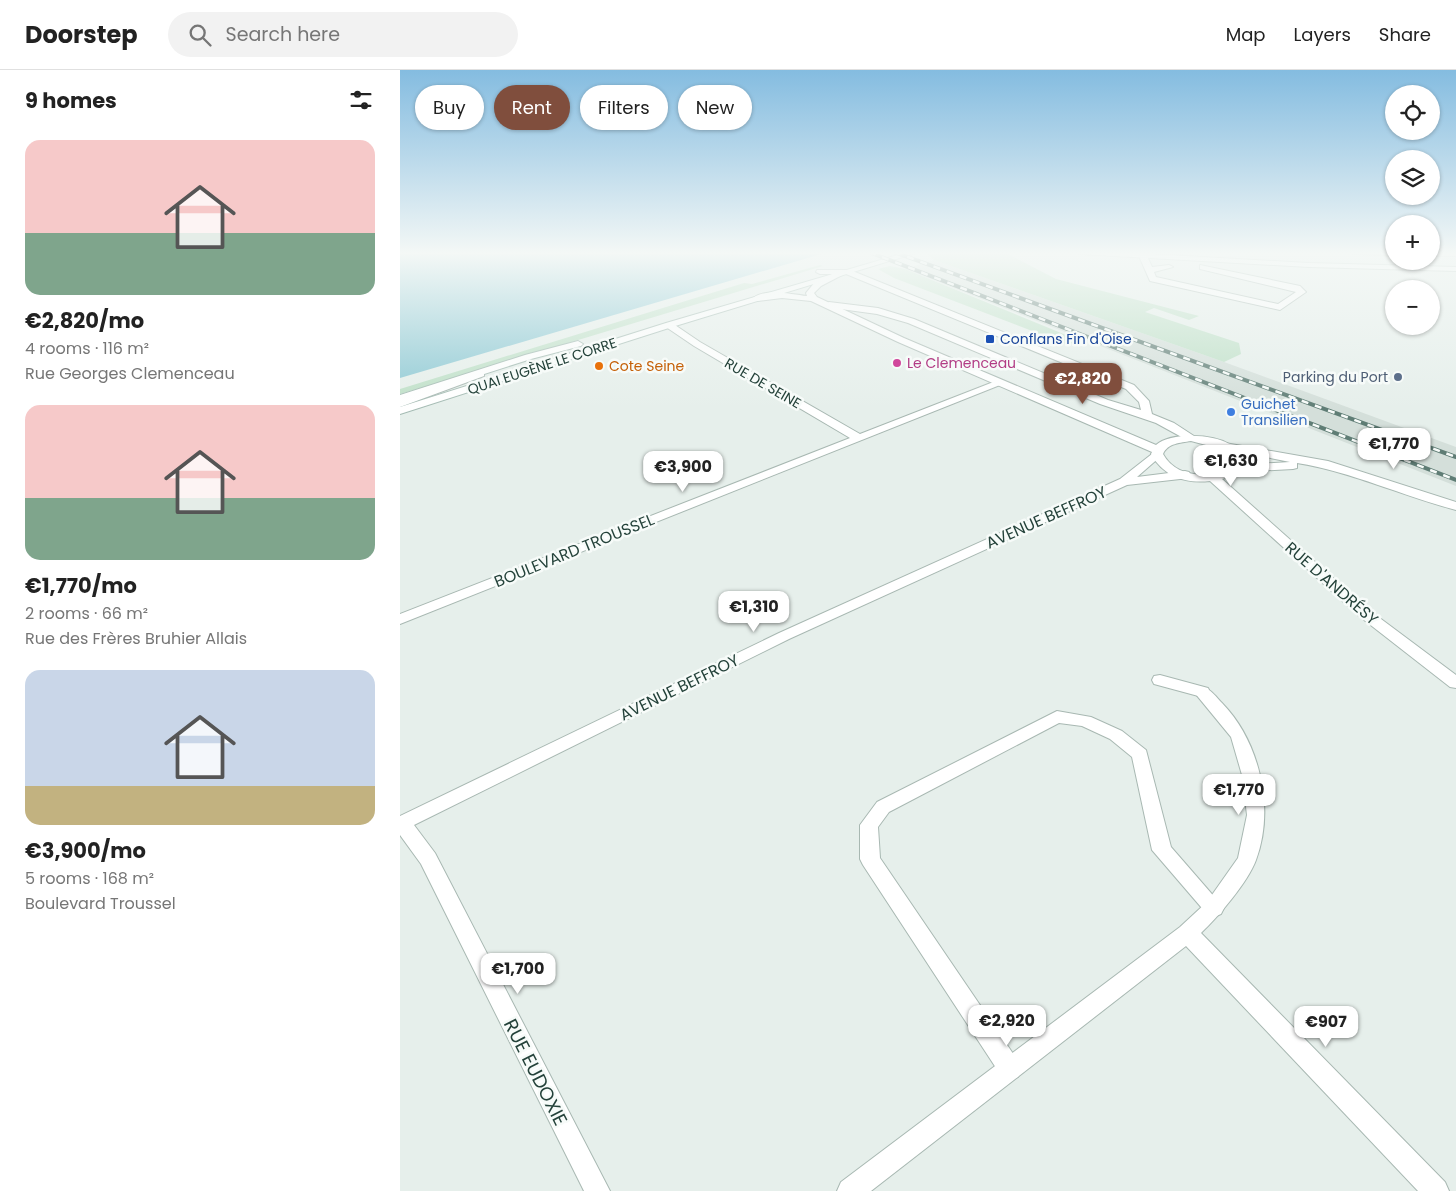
<!DOCTYPE html>
<html lang="en">
<head>
<meta charset="utf-8">
<style>
  body { margin:0; font-family:Poppins,sans-serif; background:#f2f2f2; color:#222; height:100vh; display:flex; flex-direction:column; font-size:19px; white-space:nowrap }
  * { box-sizing:border-box; margin:0 }
  p { font-size:16px; color:#767676 }
  .icon { flex:none; width:28px; height:28px; fill:none; stroke:currentColor; stroke-width:2; stroke-linecap:round; stroke-linejoin:round }
  .map { position:relative; flex:1; overflow:hidden }
  .sheet { display:flex; flex-direction:column; background:#fff; width:400px }
  .sheet>* { flex:none }
  .hud { position:absolute; left:15px; top:15px; width:475px; height:45px; display:flex; gap:10px }
  .tools { position:absolute; left:985px; top:15px; display:grid; gap:10px }
  .tools a { display:grid; place-items:center; width:55px; height:55px; border-radius:50%; background:#fff; box-shadow:0 1px 4px #0004; font-size:25px }
  .price { position:absolute; translate:-50% -42px; padding:0 11px; border-radius:10px; background:#fff; color:#222; font-size:16px; line-height:32px; filter:drop-shadow(0 1px 2px #0008) }
  .price::after { content:''; position:absolute; left:50%; top:30px; width:15px; height:11px; margin-left:-8px; background:inherit; clip-path:polygon(0 0,100% 0,50% 100%) }
  .price.current { background:#804e3d; color:#fff }
  ul { padding:0; list-style:none }
  li { display:grid; align-content:center; gap:10px; height:265px; padding:0 25px }
  li span { display:grid; place-items:center; height:155px; border-radius:15px; color:#555 }
  li>.icon { margin-inline-start:auto }
  span .icon { width:90px; height:90px; fill:#fffc; stroke-width:1 }
  li b { font-size:21px }
  h2 { display:flex; justify-content:space-between; align-items:center; height:60px; padding:0 25px; font-size:21px }
  .pill { padding:0 18px; border-radius:22px; background:#fff; box-shadow:0 1px 4px #0004; font-size:18px; line-height:45px }
  .pill.current { background:#804e3d; color:#fff }
  header { display:flex; align-items:center; gap:30px; box-sizing:border-box; height:70px; padding:0 25px; background:#fff; border-bottom:1px solid #e0e0e0 }
  header strong { font-size:24px }
  nav { display:flex; gap:28px; margin-inline-start:auto; font-size:18px }
  .search { width:350px; height:45px; background:#f2f2f2; display:flex; align-items:center; gap:12px; box-sizing:border-box; padding:0 18px; border-radius:28px; color:#767676; font-size:19px }
  main { display:flex; flex:1; min-height:0 }
  .map>svg:first-child { display:block }
  .built { fill:#d4dfda }
  .green { fill:#bfe0c8 }
  .water { fill:#8ec9d4 }
  .lines { fill:none; stroke-linecap:round; stroke-linejoin:round }
  .service-casing { stroke:#a8b8b2; stroke-width:2 }
  .pedestrian-casing { stroke:#a8b8b2; stroke-width:2 }
  .minor-casing { stroke:#a8b8b2; stroke-width:2 }
  .tertiary-casing { stroke:#a8b8b2; stroke-width:2 }
  .secondary-casing { stroke:#a4bbb3; stroke-width:2 }
  .service { fill:#fff; fill-rule:evenodd }
  .pedestrian { fill:#fff; fill-rule:evenodd }
  .minor { fill:#fff; fill-rule:evenodd }
  .tertiary { fill:#fff; fill-rule:evenodd }
  .secondary { fill:#fff; fill-rule:evenodd }
  .rail-casing { stroke:#5f7d75; stroke-width:4 }
  .rail { stroke:#f7fbf9; stroke-width:2.5; stroke-dasharray:7; stroke-linecap:butt }
  .transit-dot { fill:#1a4fb4; stroke:#f7fbf9; stroke-width:2 }
  .hotel-dot { fill:#d1479c; stroke:#f7fbf9; stroke-width:2 }
  .food-dot { fill:#e8710a; stroke:#f7fbf9; stroke-width:2 }
  .service-dot { fill:#5c6f8a; stroke:#f7fbf9; stroke-width:2 }
  .shop-dot { fill:#3f7fe0; stroke:#f7fbf9; stroke-width:2 }
  .labels { text-anchor:middle; stroke-width:5; stroke-linejoin:round; paint-order:stroke }
  .far-transit-label { font-size:14px; fill:#164399; stroke:#f7fbf9; text-anchor:start }
  .far-hotel-label { font-size:14px; fill:#b23c85; stroke:#f7fbf9; text-anchor:start }
  .far-street-label { font-size:14px; fill:#24423a; stroke:#f7fbf9 }
  .far-food-label { font-size:14px; fill:#c56008; stroke:#f7fbf9; text-anchor:start }
  .far-service-label { font-size:14px; fill:#4e5e75; stroke:#f7fbf9; text-anchor:end }
  .far-shop-label { font-size:14px; fill:#366cbe; stroke:#f7fbf9; text-anchor:start }
  .street-label { font-size:16px; fill:#24423a; stroke:#f7fbf9 }
  .near-street-label { font-size:19px; fill:#24423a; stroke:#f7fbf9 }
</style>
</head>
<body>
<header>
<strong>Doorstep</strong>
<div class="search"><svg class="icon" aria-label="search" viewBox="0 0 24 24"><circle cx="10" cy="10" r="6"/><path d="M15 15l6 6"/></svg>Search here</div>
<nav><a>Map</a><a>Layers</a><a>Share</a></nav>
</header>
<main>
<section class="sheet">
<h2>9 homes<svg class="icon" aria-label="filters" viewBox="0 0 24 24"><path d="M4 7h16M4 17h16"/><circle cx="9" cy="7" r="2"/><circle cx="15" cy="17" r="2"/></svg></h2>
<ul>
<li><span style="background:linear-gradient(#f6c9c9 60%,#7fa58c 0)"><svg class="icon" aria-label="home" viewBox="0 0 24 24"><path d="M3 11l9-7 9 7M6 9v11h12V9"/></svg></span><div><b>€2,820/mo</b><p>4 rooms · 116 m²</p><p>Rue Georges Clemenceau</p></div></li>
<li><span style="background:linear-gradient(#f6c9c9 60%,#7fa58c 0)"><svg class="icon" aria-label="home" viewBox="0 0 24 24"><path d="M3 11l9-7 9 7M6 9v11h12V9"/></svg></span><div><b>€1,770/mo</b><p>2 rooms · 66 m²</p><p>Rue des Frères Bruhier Allais</p></div></li>
<li><span style="background:linear-gradient(#c9d6e8 75%,#c2b280 0)"><svg class="icon" aria-label="home" viewBox="0 0 24 24"><path d="M3 11l9-7 9 7M6 9v11h12V9"/></svg></span><div><b>€3,900/mo</b><p>5 rooms · 168 m²</p><p>Boulevard Troussel</p></div></li>
</ul>
</section>
<div class="map">
<svg width="1056" height="1121" viewBox="0 0 1056 1121">
  <rect width="100%" height="100%" fill="#e6efeb"/>
  <path class="built" d="M 534,190 L 824,292 L 1056,377 L 1056,416 L 505,199 Z"/>
  <g class="green">
    <path d="M 546,182 L 593,182 L 610,185 L 656,209 L 799,246 L 789,250 L 754,238 L 745,242 L 839,273 L 841,284 L 824,292 L 534,190 L 528,185 Z"/>
    <path d="M 420,195 L 423,196 L 0,324 L 0,319 L 344,213 L 352,214 Z"/>
    <path d="M 490,196 L 505,199 L 683,272 L 666,274 L 494,208 L 478,199 Z"/>
  </g>
  <path class="water" d="M 0,182 L 428,182 L 0,308 Z"/>
  <g class="lines">
    <g class="service-casing">
      <g id="service">
        <path d="M 743,184 L 747,186 L 752,197 L 769,195 L 773,197 L 754,202 L 756,207 L 878,234 L 896,222 L 800,199 L 800,195 L 900,216 L 906,222 L 880,240 L 750,211 L 739,186 Z"/>
        <path d="M 417,200 L 450,200 L 734,315 L 749,331 L 752,344 L 774,353 L 797,368 L 791,371 L 787,370 L 756,353 L 700,334 L 508,253 L 477,244 L 426,237 L 425,235 L 429,232 L 478,238 L 514,249 L 708,330 L 741,340 L 739,332 L 726,319 L 446,204 L 420,204 L 416,202 Z"/>
        <path d="M 657,641 L 691,647 L 722,661 L 746,680 L 771,777 L 824,838 L 821,844 L 814,847 L 807,844 L 752,780 L 732,687 L 710,669 L 682,656 L 659,653 L 489,742 L 478,757 L 480,788 L 618,991 L 622,999 L 618,1007 L 610,1010 L 602,1007 L 463,795 L 460,789 L 460,755 L 477,732 Z"/>
      </g>
    </g>
    <g class="pedestrian-casing">
      <path id="pedestrian" d="M 760,605 L 808,618 L 810,622 L 808,626 L 802,627 L 754,614 L 752,610 L 754,606 Z"/>
    </g>
    <g class="minor-casing">
      <g id="minor">
        <path d="M 676,182 L 715,182 L 909,193 L 1056,197 L 1056,201 L 909,197 L 680,184 Z"/>
        <path d="M 266,253 L 272,253 L 300,272 L 460,364 L 596,311 L 604,311 L 605,313 L 0,554 L 0,544 L 450,368 L 294,276 L 266,257 Z"/>
        <path d="M 80,301 L 84,302 L 84,306 L 0,337 L 0,330 Z"/>
        <path d="M 825,373 L 928,391 L 1056,432 L 1056,440 C 1002,426 953,402 897,393 L 897,398 L 893,399 L 833,402 L 831,399 L 833,396 L 837,395 L 890,392 L 821,378 L 819,376 Z"/>
        <path d="M 757,380 L 761,382 L 761,386 L 737,407 L 785,401 L 789,402 L 791,405 L 789,408 L 727,415 L 389,569 L 14,755 L 35,783 L 210,1121 L 184,1121 L 21,794 L 0,765 L 0,746 L 379,563 L 720,409 Z"/>
        <path d="M 802,617 C 811,619 816,627 822,633 C 860,672 875,739 856,790 C 848,812 818,847 801,863 L 1045,1112 L 1049,1121 L 1018,1121 L 786,876 L 471,1121 L 437,1121 L 441,1112 L 780,857 L 807,832 L 838,788 L 847,745 L 842,705 L 831,667 L 794,622 L 796,618 Z"/>
      </g>
    </g>
    <g class="tertiary-casing">
      <path id="tertiary" d="M 437,202 L 444,204 L 421,216 L 414,223 L 417,227 L 504,268 L 756,375 C 771,362 813,364 829,374 C 835,377 840,383 844,388 L 843,399 L 832,406 L 822,409 L 969,540 L 1056,605 L 1056,618 L 1050,617 L 959,546 L 810,411 C 785,414 763,406 751,384 L 752,382 L 498,272 L 411,231 L 382,228 L 357,231 L 353,228 C 366,218 391,224 407,226 L 406,223 L 415,212 ZM 791,371 L 821,379 L 832,389 L 831,397 C 809,409 776,408 763,384 C 768,373 780,373 791,371 Z"/>
    </g>
    <g class="secondary-casing">
      <g id="secondary">
        <path d="M 508,182 L 519,182 L 272,257 L 0,344 L 0,337 L 266,253 Z"/>
        <path d="M 950,182 L 994,182 L 994,185 L 954,184 Z"/>
        <rect x="1031" y="182" width="25" height="4"/>
        <path d="M 178,271 L 183,274 L 181,276 L 131,289 L 0,331 L 0,325 L 125,285 Z"/>
      </g>
    </g>
    <use href="#service" class="service"/>
    <use href="#pedestrian" class="pedestrian"/>
    <use href="#minor" class="minor"/>
    <use href="#tertiary" class="tertiary"/>
    <use href="#secondary" class="secondary"/>
    <g class="rail-casing">
      <g id="rail">
        <path d="M 469,182 L 1056,410"/>
        <path d="M 494,182 L 1056,387"/>
      </g>
    </g>
    <use href="#rail" class="rail"/>
  </g>
  <linearGradient id="sky" x2="0" y2="1"><stop stop-color="#84bce0"/><stop offset="0.54" stop-color="#f4f8f6"/><stop offset="1" stop-color="#f4f8f6" stop-opacity="0"/></linearGradient>
  <rect width="1056" height="339" fill="url(#sky)"/>
  <rect class="transit-dot" x="585" y="264" width="10" height="10" rx="2.5"/>
  <circle class="hotel-dot" cx="497" cy="293" r="5"/>
  <circle class="food-dot" cx="199" cy="296" r="5"/>
  <circle class="service-dot" cx="998" cy="307" r="5"/>
  <circle class="shop-dot" cx="831" cy="342" r="5"/>
  <g class="labels">
    <g class="far-transit-label">
      <text x="600" y="274">Conflans Fin d'Oise</text>
    </g>
    <g class="far-hotel-label">
      <text x="507" y="298">Le Clemenceau</text>
    </g>
    <g class="far-street-label">
      <text transform="translate(142 296) rotate(-18)" y="5">QUAI EUGÈNE LE CORRE</text>
      <text transform="translate(363 313) rotate(30)" y="5">RUE DE SEINE</text>
    </g>
    <g class="far-food-label">
      <text x="209" y="301">Cote Seine</text>
    </g>
    <g class="far-service-label">
      <text x="988" y="312">Parking du Port</text>
    </g>
    <g class="far-shop-label">
      <text x="841" y="339">Guichet<tspan x="841" dy="16">Transilien</tspan></text>
    </g>
    <g class="street-label">
      <text transform="translate(646 447) rotate(-24)" y="6">AVENUE BEFFROY</text>
      <text transform="translate(174 480) rotate(-22)" y="6">BOULEVARD TROUSSEL</text>
      <text transform="translate(932 513) rotate(41)" y="6">RUE D'ANDRÉSY</text>
      <text transform="translate(279 617) rotate(-26)" y="6">AVENUE BEFFROY</text>
    </g>
    <g class="near-street-label">
      <text transform="translate(136 1002) rotate(63)" y="7">RUE EUDOXIE</text>
    </g>
  </g>
</svg>
<div class="tools">
<a><svg class="icon" aria-label="locate" viewBox="0 0 24 24"><circle cx="12" cy="12" r="6"/><path d="M12 2v4M12 18v4M2 12h4M18 12h4"/></svg></a>
<a><svg class="icon" aria-label="layers" viewBox="0 0 24 24"><path d="M12 4l9 5-9 5-9-5zM3 14l9 5 9-5"/></svg></a>
<a>+</a>
<a>−</a>
</div>
<b class="price current" style="left:683px;top:335px">€2,820</b>
<b class="price" style="left:994px;top:400px">€1,770</b>
<b class="price" style="left:831px;top:417px">€1,630</b>
<b class="price" style="left:283px;top:423px">€3,900</b>
<b class="price" style="left:354px;top:563px">€1,310</b>
<b class="price" style="left:839px;top:746px">€1,770</b>
<b class="price" style="left:118px;top:925px">€1,700</b>
<b class="price" style="left:607px;top:977px">€2,920</b>
<b class="price" style="left:926px;top:978px">€907</b>
<div class="hud">
<a class="pill">Buy</a>
<a class="pill current">Rent</a>
<a class="pill">Filters</a>
<a class="pill">New</a>
</div>
</div>
</main>
</body>
</html>
